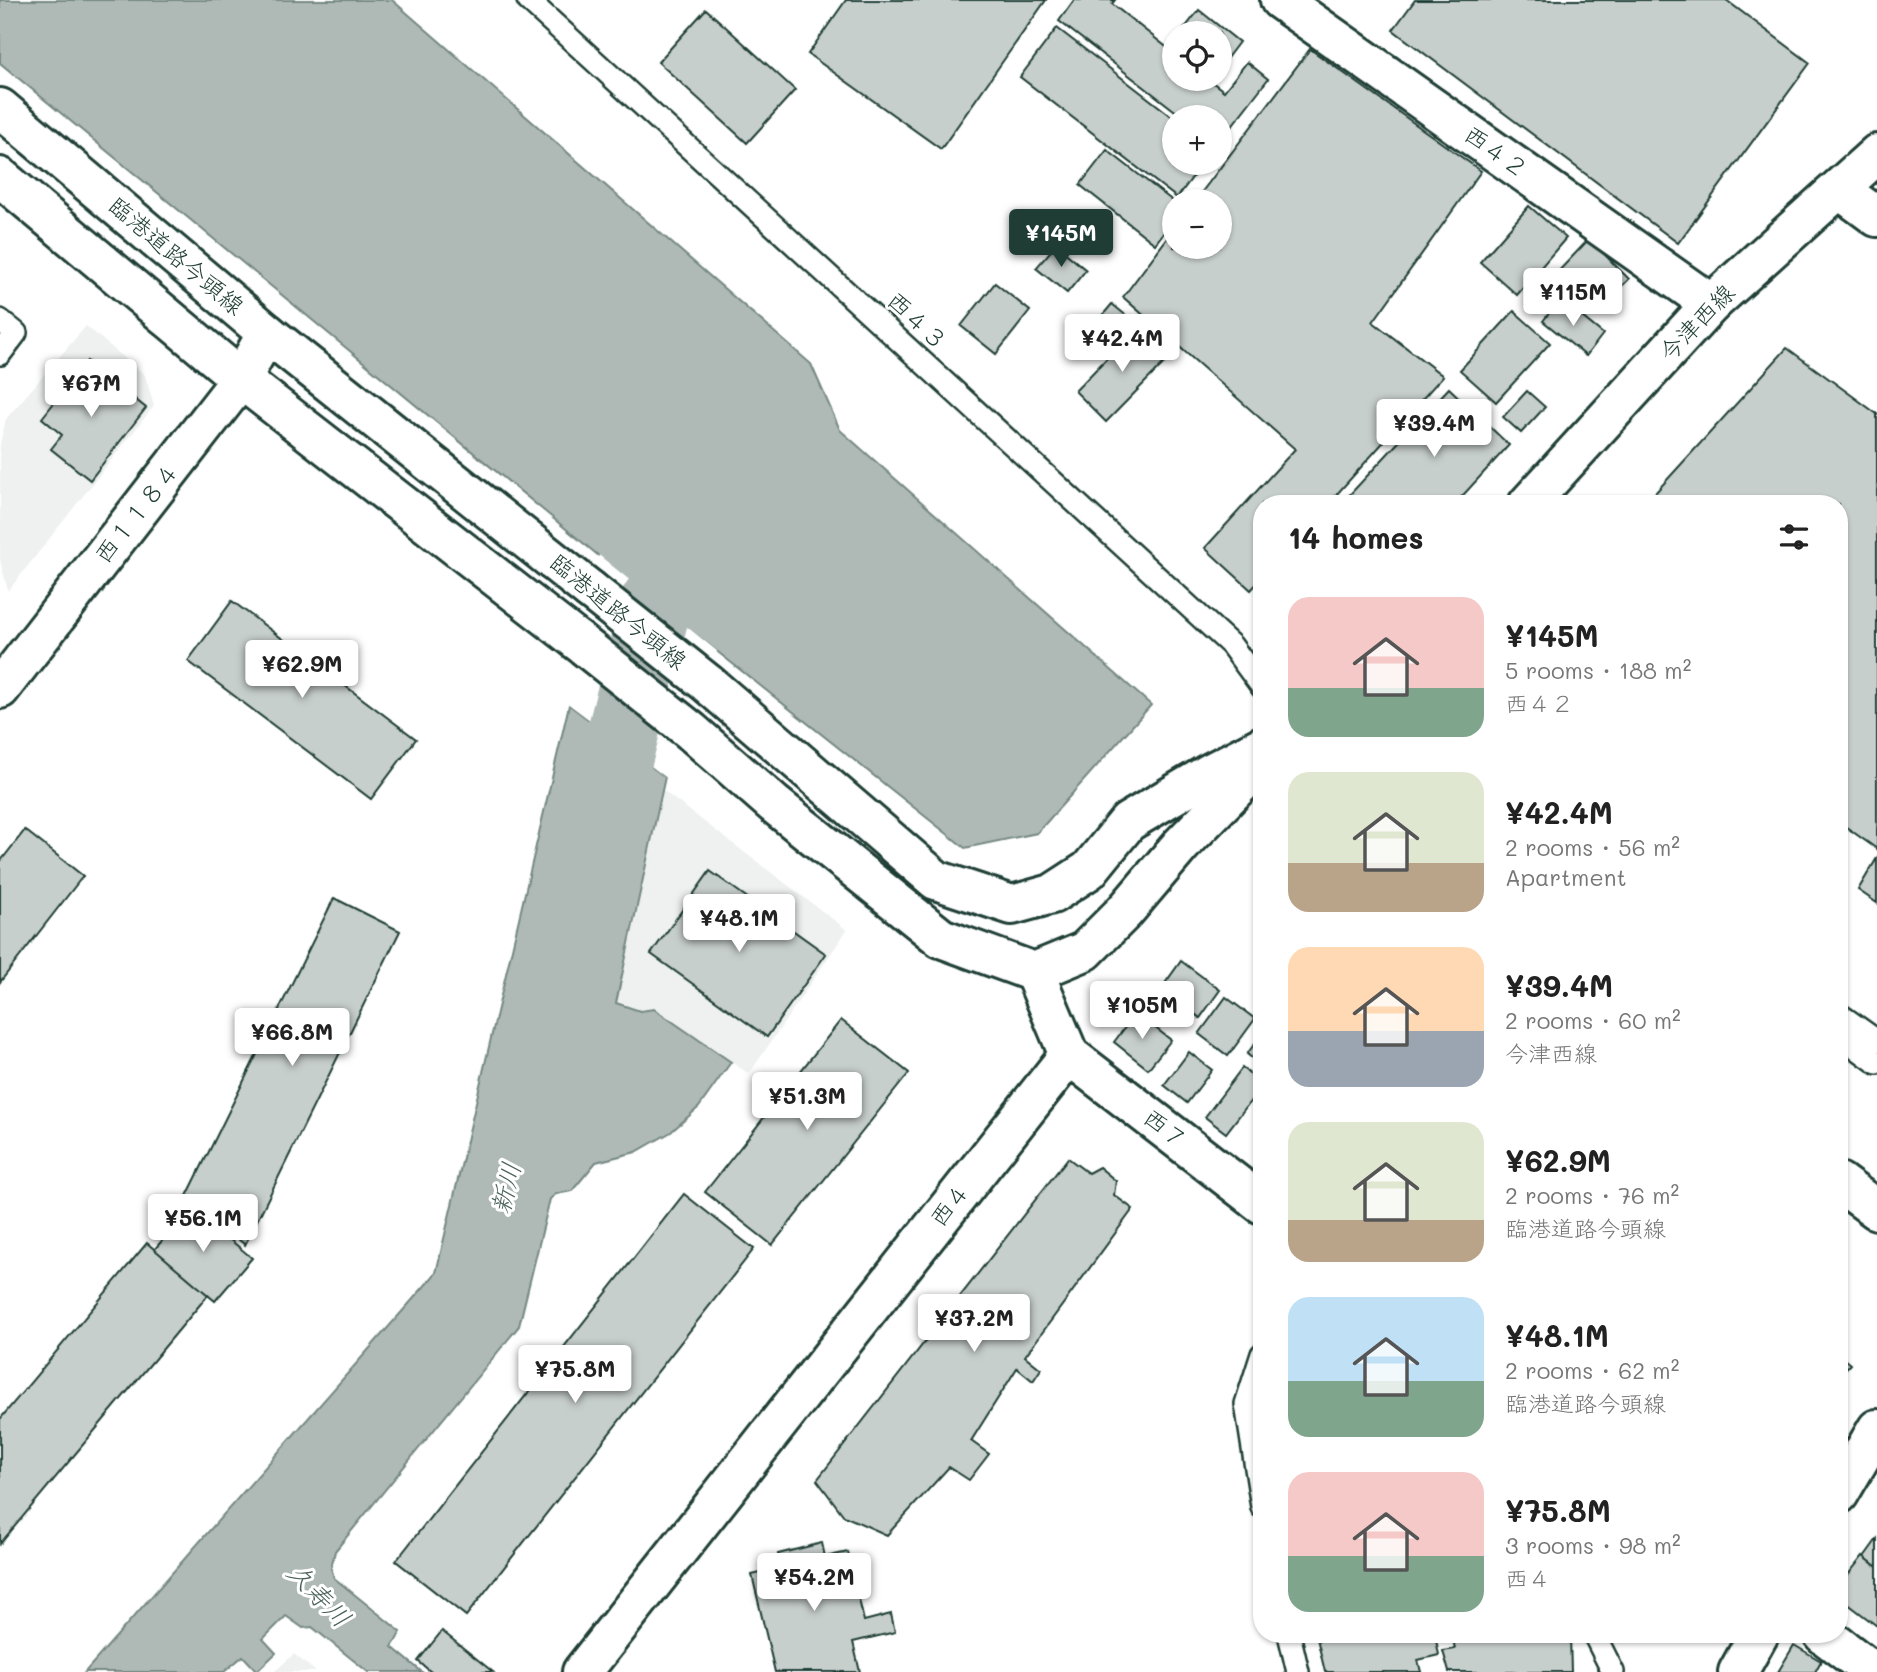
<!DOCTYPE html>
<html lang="en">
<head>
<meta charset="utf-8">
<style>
  body { margin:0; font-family:Mali,"Klee One",sans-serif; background:#f2f2f2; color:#222; height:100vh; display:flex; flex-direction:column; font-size:26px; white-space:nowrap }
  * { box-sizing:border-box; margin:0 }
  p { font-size:23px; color:#767676 }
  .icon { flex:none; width:38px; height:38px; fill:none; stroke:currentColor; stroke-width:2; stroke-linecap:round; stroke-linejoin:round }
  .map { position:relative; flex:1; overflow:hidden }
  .sheet { position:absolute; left:1253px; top:495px; width:595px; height:1148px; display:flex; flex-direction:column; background:#fff; border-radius:28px; box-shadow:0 2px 5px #0004 }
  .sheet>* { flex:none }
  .controls { position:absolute; left:1162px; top:21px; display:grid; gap:14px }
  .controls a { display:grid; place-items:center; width:70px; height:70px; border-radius:50%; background:#fff; box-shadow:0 2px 5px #0004; font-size:35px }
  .price { position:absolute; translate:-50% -60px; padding:0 16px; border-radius:7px; background:#fff; color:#222; font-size:23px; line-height:46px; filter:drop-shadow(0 2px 4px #0008) }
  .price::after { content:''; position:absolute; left:50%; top:42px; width:21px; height:16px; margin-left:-10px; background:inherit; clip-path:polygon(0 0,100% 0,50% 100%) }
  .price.current { background:#1f3d34; color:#fff }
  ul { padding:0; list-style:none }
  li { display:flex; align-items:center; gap:21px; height:175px; padding:0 35px }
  li span { display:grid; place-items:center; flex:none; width:196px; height:140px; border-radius:21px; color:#555 }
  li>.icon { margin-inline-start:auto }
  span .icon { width:84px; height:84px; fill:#fffc; stroke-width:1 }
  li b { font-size:30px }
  h2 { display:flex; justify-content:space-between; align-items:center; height:84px; padding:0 35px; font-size:30px }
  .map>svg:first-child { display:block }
  .built { fill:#eef1f0 }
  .water { fill:#afbab7; stroke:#758883; stroke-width:2 }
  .pier { fill:#fff }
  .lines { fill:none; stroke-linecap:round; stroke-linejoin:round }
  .river { stroke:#afbab7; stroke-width:72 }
  .building { fill:#c7cfcc; stroke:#1f3d34; stroke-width:2 }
  .lane-casing { stroke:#1f3d34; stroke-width:26 }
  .street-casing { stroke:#1f3d34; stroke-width:44 }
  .secondary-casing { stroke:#1f3d34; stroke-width:44 }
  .lane { stroke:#fff; stroke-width:21 }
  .street { stroke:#fff; stroke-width:38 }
  .secondary { stroke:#fff; stroke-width:38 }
  .labels { text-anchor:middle; stroke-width:6; stroke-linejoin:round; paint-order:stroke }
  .street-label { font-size:24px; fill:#1f3d34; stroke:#fff }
  .water-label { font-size:26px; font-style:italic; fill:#4a625b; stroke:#fff }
</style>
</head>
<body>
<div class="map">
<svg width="1877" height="1672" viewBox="0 0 1877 1672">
  <rect width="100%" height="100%" fill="#fff"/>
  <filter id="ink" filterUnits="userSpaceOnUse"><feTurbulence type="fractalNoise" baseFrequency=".0143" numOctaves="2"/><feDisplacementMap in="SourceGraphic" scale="14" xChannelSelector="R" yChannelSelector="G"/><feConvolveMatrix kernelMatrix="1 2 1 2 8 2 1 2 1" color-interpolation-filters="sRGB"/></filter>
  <g filter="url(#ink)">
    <g class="built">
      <path d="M 86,326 L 145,375 L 154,406 L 8,591 L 0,560 L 0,444 L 6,419 Z"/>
      <path d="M 661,789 L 847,930 L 749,1074 L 654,1009 L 640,1011 L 616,1003 Z"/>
      <path d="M 294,1654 L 316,1672 L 274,1672 Z"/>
    </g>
    <g class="water">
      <path d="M 0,0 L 392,0 L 811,364 L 840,430 L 1151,705 L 1037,833 L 965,848 L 656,603 L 0,63 Z"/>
      <path d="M 569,705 L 665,777 L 616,1003 L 640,1011 L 654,1009 L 731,1062 L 699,1107 L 671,1132 L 636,1152 L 596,1162 L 572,1191 L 556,1194 L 550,1199 L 519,1326 L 335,1551 L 331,1568 L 334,1578 L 401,1632 L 392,1647 L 422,1672 L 368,1672 L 312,1627 L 303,1628 L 286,1616 L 263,1639 L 276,1653 L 257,1671 L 243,1656 L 224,1672 L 85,1672 L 436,1273 Z"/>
    </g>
    <g class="pier">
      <path d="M 599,555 L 717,651 L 716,654 L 598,559 Z"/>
      <path d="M 568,701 L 667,774 L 668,779 L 566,702 Z"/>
    </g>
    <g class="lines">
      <path class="river" d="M 596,839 L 656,603"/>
    </g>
    <g class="building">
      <path d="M 846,0 L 1046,0 L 941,149 L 808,54 Z"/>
      <path d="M 1074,0 L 1115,0 L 1112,4 L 1174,53 L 1174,79 L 1208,79 L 1224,91 L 1247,62 L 1268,79 L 1220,141 L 1220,117 L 1183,117 L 1059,21 Z"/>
      <path d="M 1415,0 L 1726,0 L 1810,63 L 1678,243 L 1393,30 Z"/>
      <path d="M 706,9 L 795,90 L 747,143 L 658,62 Z"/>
      <path d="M 1199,10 L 1239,42 L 1220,67 L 1220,33 L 1181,33 Z"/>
      <path d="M 1057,28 L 1174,118 L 1174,163 L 1203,163 L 1177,198 L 1020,77 Z"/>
      <path d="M 1310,49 L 1481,171 L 1373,322 L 1443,376 L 1328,504 L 1262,504 L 1262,578 L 1251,590 L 1205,548 L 1295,449 L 1123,297 L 1174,229 L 1174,247 L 1220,247 L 1220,201 L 1195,201 Z"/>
      <path d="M 1107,150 L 1174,202 L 1174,219 L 1155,244 L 1080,185 Z"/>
      <path d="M 1529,206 L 1566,238 L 1517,295 L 1480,262 Z"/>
      <path d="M 1589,239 L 1629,279 L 1593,315 L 1554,276 Z"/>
      <path d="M 1056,245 L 1086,270 L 1067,293 L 1036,268 Z"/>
      <path d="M 995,283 L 1030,311 L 996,354 L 961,326 Z"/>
      <path d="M 1560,299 L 1603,334 L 1586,356 L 1543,321 Z"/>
      <path d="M 1112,304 L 1128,317 L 1107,341 L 1091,329 Z"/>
      <path d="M 1514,311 L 1550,343 L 1496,402 L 1460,370 Z"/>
      <path d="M 1138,326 L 1170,357 L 1106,422 L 1075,391 Z"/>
      <path d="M 1787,348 L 1877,414 L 1877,849 L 1839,822 L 1839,504 L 1645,504 Z"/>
      <path d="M 87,361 L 146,408 L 90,480 L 51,449 L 62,435 L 42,418 Z"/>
      <path d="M 1449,388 L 1509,445 L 1455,504 L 1341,504 Z"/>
      <path d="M 1527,391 L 1545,407 L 1521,433 L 1503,417 Z"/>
      <path d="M 232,601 L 416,739 L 371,799 L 188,661 Z"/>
      <path d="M 25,830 L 83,876 L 0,982 L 0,862 Z"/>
      <path d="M 1877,858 L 1877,903 L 1858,890 Z"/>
      <path d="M 710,871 L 826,954 L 767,1037 L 651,954 Z"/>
      <path d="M 334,898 L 400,931 L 245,1245 L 187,1196 Z"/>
      <path d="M 1181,961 L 1220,990 L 1200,1018 L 1161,989 Z"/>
      <path d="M 1226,997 L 1255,1019 L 1228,1056 L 1199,1034 Z"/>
      <path d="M 1136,1013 L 1171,1040 L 1148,1069 L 1114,1042 Z"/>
      <path d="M 841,1020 L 909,1073 L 772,1245 L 705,1192 Z"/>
      <path d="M 1262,1034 L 1262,1066 L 1247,1054 Z"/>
      <path d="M 1189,1052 L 1212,1070 L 1187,1103 L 1164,1085 Z"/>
      <path d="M 1242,1068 L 1262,1083 L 1262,1086 L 1226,1133 L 1205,1117 Z"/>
      <path d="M 1068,1158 L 1088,1173 L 1099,1167 L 1116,1181 L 1114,1195 L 1133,1209 L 1025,1356 L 1041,1369 L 1033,1381 L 1017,1368 L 971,1441 L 989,1454 L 969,1480 L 949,1467 L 887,1535 L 844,1516 L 817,1480 Z"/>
      <path d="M 684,1194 L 754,1249 L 466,1616 L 396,1561 Z"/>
      <path d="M 191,1207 L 252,1258 L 215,1301 L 154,1250 Z"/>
      <path d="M 147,1243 L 208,1295 L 0,1544 L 0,1419 Z"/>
      <path d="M 1839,1355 L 1850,1364 L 1839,1376 Z"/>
      <path d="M 1877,1539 L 1877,1567 L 1864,1557 Z"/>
      <path d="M 822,1543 L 825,1557 L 848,1552 L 864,1621 L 891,1614 L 895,1632 L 853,1642 L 860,1672 L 775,1672 L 752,1575 L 781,1568 L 778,1554 Z"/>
      <path d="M 1863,1556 L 1877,1567 L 1877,1626 L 1839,1597 L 1839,1586 Z"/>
      <path d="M 442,1631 L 493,1672 L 431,1672 L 418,1661 Z"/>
      <path d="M 1316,1634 L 1435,1634 L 1439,1655 L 1418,1660 L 1421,1672 L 1325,1672 Z"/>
      <path d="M 1452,1634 L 1570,1634 L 1571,1672 L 1449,1672 L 1443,1651 L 1455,1649 Z"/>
      <path d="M 1794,1645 L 1821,1661 L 1815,1672 L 1778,1672 Z"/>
    </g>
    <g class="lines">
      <g class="lane-casing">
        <g id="lane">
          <path d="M 528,0 L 1231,645 L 1262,687"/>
          <path d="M 0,320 L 16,333 L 0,354"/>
          <path d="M 1839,1014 L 1877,1041"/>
          <path d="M 1839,1035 L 1877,1063"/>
          <path d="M 1262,1354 L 1246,1404 L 1262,1507"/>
          <path d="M 1289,1634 L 1298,1672"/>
          <path d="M 1594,1634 L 1613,1672"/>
        </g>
      </g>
      <g class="street-casing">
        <g id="street">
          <path d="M 1280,0 L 1711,304"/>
          <path d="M 1839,189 L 1877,217"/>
          <path d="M 590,590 L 707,683 L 936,880 L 1012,905 L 1052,894 L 1089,870 L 1128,822 L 1210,773 L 1262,746"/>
          <path d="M 578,641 L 691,731 L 774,804 L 941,938 L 1034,972"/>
          <path d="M 0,689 L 241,379 L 267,333"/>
          <path d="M 1034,972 L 1085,951 L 1125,911 L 1181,845 L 1262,762"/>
          <path d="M 1069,1055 L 1262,1204"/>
          <path d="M 1839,1494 L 1877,1429"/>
          <path d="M 1823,1634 L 1873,1672"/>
          <path d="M 582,1672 L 1069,1055 L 1034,972"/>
          <path d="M 1738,1672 L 1759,1634"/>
        </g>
      </g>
      <g class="secondary-casing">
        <g id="secondary">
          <path d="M 0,108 L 267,333 L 590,590"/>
          <path d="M 0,177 L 241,379 L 578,641"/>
          <path d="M 1528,504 L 1711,304 L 1877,154"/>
          <path d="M 1839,1182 L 1877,1210"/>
        </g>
      </g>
      <use href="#lane" class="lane"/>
      <use href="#street" class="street"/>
      <use href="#secondary" class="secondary"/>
    </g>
  </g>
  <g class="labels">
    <g class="street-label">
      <text transform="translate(1496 152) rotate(35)" y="8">西４２</text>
      <text transform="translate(176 256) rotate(40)" y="8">臨港道路今頭線</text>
      <text transform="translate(917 321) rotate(43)" y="8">西４３</text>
      <text transform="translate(1697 323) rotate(-46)" y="8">今津西線</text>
      <text transform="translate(137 513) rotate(-52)" y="8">西１１８４</text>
      <text transform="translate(618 612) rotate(39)" y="8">臨港道路今頭線</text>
      <text transform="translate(1165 1129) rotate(38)" y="8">西７</text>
      <text transform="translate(950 1205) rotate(-52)" y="8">西４</text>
    </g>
    <g class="water-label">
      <text transform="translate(506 1188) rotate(-76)" y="9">新川</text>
      <text transform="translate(319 1595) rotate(46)" y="9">久寿川</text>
    </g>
  </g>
</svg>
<div class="controls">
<a><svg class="icon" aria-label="locate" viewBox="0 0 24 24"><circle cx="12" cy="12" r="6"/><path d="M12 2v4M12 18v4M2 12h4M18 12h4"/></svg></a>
<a>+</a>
<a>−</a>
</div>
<b class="price current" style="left:1061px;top:269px">¥145M</b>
<b class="price" style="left:1573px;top:328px">¥115M</b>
<b class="price" style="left:1122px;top:374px">¥42.4M</b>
<b class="price" style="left:91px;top:419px">¥67M</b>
<b class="price" style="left:1434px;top:459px">¥39.4M</b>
<b class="price" style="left:302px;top:700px">¥62.9M</b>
<b class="price" style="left:739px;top:954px">¥48.1M</b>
<b class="price" style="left:1142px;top:1041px">¥105M</b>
<b class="price" style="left:292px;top:1068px">¥66.8M</b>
<b class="price" style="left:807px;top:1132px">¥51.3M</b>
<b class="price" style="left:203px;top:1254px">¥56.1M</b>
<b class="price" style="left:974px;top:1354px">¥37.2M</b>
<b class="price" style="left:575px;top:1405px">¥75.8M</b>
<b class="price" style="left:814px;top:1613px">¥54.2M</b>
<section class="sheet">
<h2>14 homes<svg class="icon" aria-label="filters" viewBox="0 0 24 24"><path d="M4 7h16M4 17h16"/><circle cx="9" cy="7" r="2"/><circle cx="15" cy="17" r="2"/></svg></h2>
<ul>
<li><span style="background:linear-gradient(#f6c9c9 65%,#7fa58c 0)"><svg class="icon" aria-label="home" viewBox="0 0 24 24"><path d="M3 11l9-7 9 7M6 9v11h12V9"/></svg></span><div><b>¥145M</b><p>5 rooms · 188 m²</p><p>西４２</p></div></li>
<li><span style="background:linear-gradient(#dfe7d0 65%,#b9a48a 0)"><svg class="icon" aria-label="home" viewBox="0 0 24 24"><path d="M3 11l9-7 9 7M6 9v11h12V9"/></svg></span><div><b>¥42.4M</b><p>2 rooms · 56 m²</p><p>Apartment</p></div></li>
<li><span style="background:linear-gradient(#ffd9b3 60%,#9aa5b1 0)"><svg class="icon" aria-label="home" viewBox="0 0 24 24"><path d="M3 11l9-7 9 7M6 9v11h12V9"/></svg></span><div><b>¥39.4M</b><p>2 rooms · 60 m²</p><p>今津西線</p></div></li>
<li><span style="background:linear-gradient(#dfe7d0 70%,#b9a48a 0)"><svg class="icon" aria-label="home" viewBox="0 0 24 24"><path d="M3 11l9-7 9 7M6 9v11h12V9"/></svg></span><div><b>¥62.9M</b><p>2 rooms · 76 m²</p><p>臨港道路今頭線</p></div></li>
<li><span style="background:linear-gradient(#bfe0f5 60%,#7fa58c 0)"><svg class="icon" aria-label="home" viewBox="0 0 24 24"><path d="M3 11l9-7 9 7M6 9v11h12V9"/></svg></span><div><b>¥48.1M</b><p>2 rooms · 62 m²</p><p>臨港道路今頭線</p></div></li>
<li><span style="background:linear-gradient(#f6c9c9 60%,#7fa58c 0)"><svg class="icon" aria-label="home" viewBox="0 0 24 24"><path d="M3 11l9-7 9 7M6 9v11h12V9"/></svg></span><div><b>¥75.8M</b><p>3 rooms · 98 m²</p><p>西４</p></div></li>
</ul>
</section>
</div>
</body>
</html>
